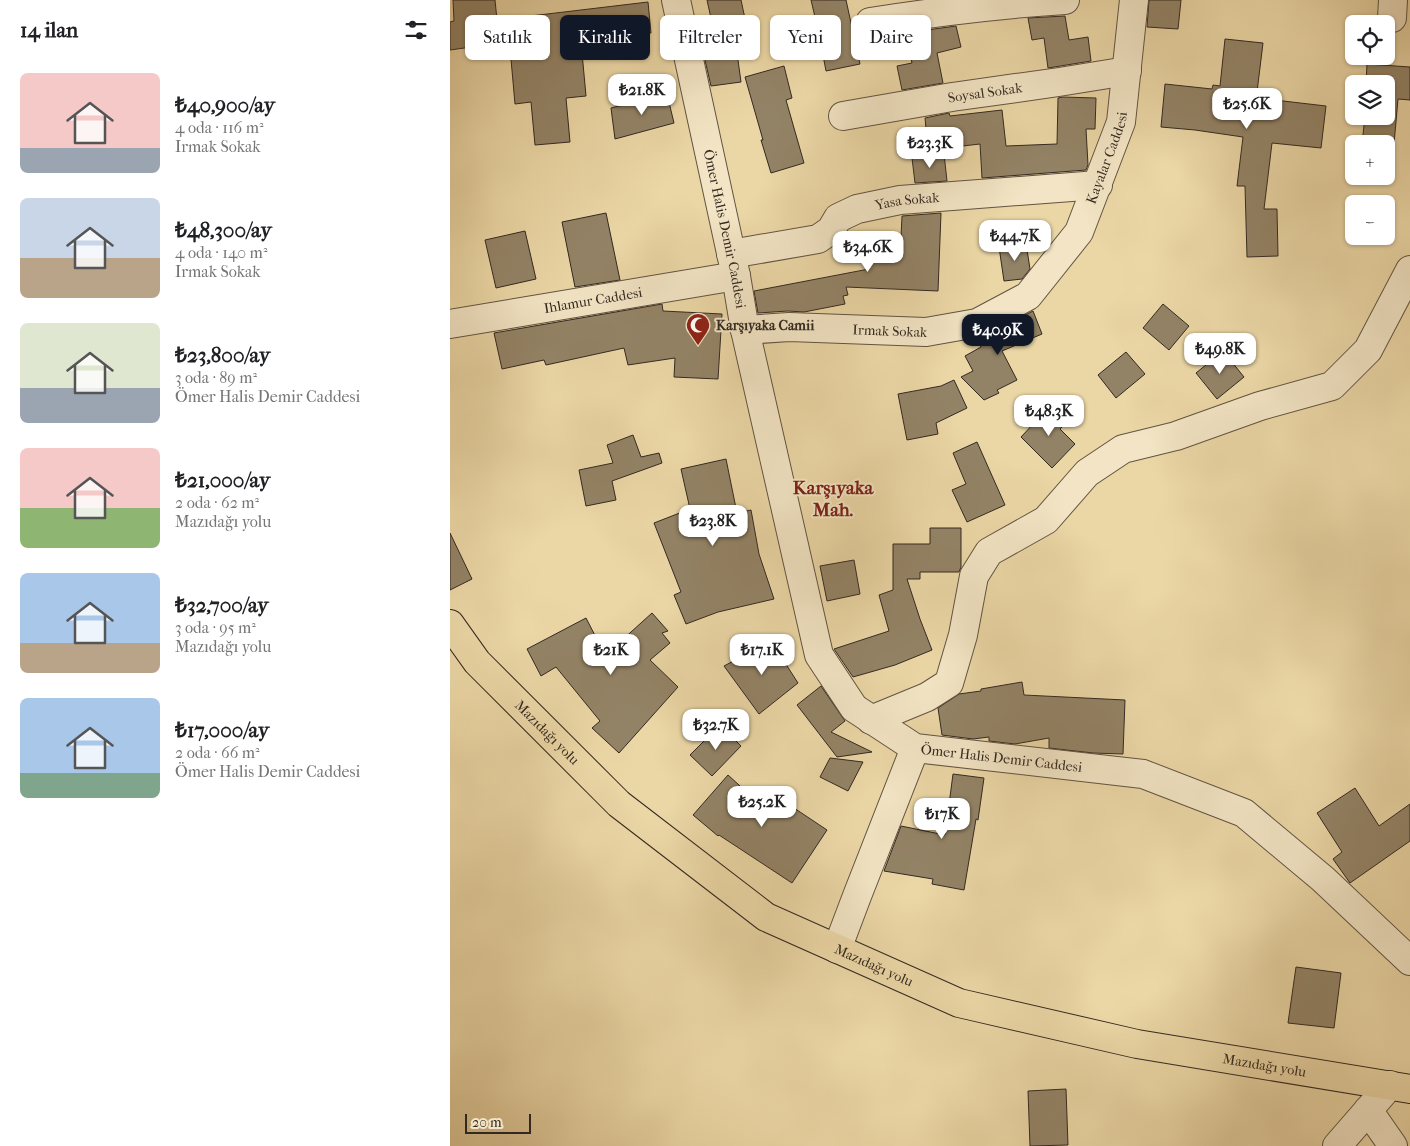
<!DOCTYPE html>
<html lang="tr">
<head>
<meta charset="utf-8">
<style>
  body { margin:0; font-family:"IM FELL French Canon",serif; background:#f6f6f6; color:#202124; height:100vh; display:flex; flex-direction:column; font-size:19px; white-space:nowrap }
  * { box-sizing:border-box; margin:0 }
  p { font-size:16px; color:#757577 }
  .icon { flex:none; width:28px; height:28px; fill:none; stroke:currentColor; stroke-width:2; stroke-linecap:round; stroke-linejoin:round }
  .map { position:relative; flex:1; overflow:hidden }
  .drawer { display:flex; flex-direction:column; background:#fff; width:450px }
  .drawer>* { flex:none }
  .banner { position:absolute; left:15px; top:15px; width:475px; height:45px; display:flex; gap:10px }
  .controls { position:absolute; left:895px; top:15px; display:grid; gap:10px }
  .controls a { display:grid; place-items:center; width:50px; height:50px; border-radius:8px; background:#fff; box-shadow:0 1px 4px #0004; font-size:25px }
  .scale { position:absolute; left:15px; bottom:12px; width:66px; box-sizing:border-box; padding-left:5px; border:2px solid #332921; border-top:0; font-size:14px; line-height:18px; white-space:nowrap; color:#332921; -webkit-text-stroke:4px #f2e4c4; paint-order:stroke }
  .price { position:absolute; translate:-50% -42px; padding:0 11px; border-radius:10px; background:#fff; color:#222; font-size:16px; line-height:32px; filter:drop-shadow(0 1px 2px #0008) }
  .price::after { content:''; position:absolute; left:50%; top:30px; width:15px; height:11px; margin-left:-8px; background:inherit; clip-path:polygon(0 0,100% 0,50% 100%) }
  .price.on { background:#111827; color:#fff }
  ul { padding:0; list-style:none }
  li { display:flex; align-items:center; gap:15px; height:125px; padding:0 20px }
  li span { display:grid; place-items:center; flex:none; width:140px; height:100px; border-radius:8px; color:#555 }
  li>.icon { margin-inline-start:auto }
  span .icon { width:60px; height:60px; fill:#fffc; stroke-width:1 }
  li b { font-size:21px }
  h2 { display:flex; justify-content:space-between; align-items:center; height:60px; padding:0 20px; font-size:21px }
  .tag { padding:0 18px; border-radius:8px; background:#fff; box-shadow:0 1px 4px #0004; font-size:18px; line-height:45px }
  .tag.on { background:#111827; color:#fff }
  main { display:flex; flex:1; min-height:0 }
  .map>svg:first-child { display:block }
  .building { fill:#938366; stroke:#332921 }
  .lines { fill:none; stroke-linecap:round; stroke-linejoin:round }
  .minor-casing { stroke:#615442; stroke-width:30 }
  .major-casing { stroke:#332921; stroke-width:30 }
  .minor { stroke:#f2e4c4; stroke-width:28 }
  .major { stroke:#ebd6a5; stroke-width:28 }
  .labels { text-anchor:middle; stroke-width:4; stroke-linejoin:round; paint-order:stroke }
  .street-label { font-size:14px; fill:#332921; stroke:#f2e4c4 }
  .poi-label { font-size:14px; font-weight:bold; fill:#332921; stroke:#f2e4c4; text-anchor:start }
  .district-label { font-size:19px; font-weight:bold; fill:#7a1f14; stroke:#f2e4c4 }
</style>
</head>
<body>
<main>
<section class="drawer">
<h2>14 ilan<svg class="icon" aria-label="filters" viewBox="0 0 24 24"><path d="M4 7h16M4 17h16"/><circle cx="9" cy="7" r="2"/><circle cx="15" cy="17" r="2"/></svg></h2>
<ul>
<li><span style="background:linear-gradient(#f6c9c9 75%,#9aa5b1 0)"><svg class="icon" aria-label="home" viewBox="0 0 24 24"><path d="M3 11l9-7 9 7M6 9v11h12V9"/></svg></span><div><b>₺40,900/ay</b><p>4 oda · 116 m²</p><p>Irmak Sokak</p></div></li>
<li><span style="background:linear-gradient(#c9d6e8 60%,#b9a48a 0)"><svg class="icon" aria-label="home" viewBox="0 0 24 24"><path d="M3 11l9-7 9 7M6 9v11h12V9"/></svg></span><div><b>₺48,300/ay</b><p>4 oda · 140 m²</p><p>Irmak Sokak</p></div></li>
<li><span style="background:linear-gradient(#dfe7d0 65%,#9aa5b1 0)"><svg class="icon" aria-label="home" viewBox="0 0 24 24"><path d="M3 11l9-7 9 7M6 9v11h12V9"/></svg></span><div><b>₺23,800/ay</b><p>3 oda · 89 m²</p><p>Ömer Halis Demir Caddesi</p></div></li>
<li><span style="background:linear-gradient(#f6c9c9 60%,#8fb573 0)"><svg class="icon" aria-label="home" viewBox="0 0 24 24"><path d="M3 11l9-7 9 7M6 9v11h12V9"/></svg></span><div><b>₺21,000/ay</b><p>2 oda · 62 m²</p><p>Mazıdağı yolu</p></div></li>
<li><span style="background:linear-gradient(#a9c7e8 70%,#b9a48a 0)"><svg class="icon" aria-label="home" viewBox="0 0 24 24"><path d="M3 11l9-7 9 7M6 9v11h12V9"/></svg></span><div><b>₺32,700/ay</b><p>3 oda · 95 m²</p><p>Mazıdağı yolu</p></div></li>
<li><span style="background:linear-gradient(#a9c7e8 75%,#7fa58c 0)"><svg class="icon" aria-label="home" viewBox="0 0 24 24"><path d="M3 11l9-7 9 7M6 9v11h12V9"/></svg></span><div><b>₺17,000/ay</b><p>2 oda · 66 m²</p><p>Ömer Halis Demir Caddesi</p></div></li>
</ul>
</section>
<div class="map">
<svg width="960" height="1146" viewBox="0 0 960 1146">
  <rect width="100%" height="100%" fill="#ebd6a5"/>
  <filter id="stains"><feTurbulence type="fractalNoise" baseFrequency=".004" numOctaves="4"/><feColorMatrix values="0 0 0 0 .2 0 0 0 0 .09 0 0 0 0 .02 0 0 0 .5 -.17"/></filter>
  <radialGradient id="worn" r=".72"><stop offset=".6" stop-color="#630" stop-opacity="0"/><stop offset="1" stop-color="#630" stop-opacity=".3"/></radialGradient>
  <g class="building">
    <path d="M 3,0 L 45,0 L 47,20 L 198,2 L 201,33 L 131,42 L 136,96 L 116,98 L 120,142 L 85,145 L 81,102 L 65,104 L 60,48 L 51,49 L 50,43 L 0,50 L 0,22 L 4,21 Z"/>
    <path d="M 257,0 L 291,0 L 297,28 L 284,31 L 291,82 L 261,86 L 251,43 L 266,41 Z"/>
    <path d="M 361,0 L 396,0 L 410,64 L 376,71 L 369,34 Z"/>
    <path d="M 699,0 L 731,0 L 728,29 L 697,27 Z"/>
    <path d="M 615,16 L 619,40 L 638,37 L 641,61 L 598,68 L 594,38 L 582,40 L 578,18 Z"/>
    <path d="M 506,26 L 511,47 L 487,53 L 493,83 L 452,90 L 447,66 L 462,63 L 455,33 Z"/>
    <path d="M 775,39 L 813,43 L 807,92 L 816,93 L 816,99 L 876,106 L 871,148 L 822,143 L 814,209 L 827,209 L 828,256 L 797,257 L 795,186 L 787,186 L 793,137 L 745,130 L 711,127 L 715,84 L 762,89 L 763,85 L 770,86 Z"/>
    <path d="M 917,64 L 960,67 L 960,100 L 948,99 L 944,144 L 912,144 L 915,116 L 936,116 L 936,84 L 916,84 Z"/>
    <path d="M 334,66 L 342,98 L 336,100 L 354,163 L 321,173 L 311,140 L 313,140 L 295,77 Z"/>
    <path d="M 217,94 L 224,123 L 165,139 L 161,108 Z"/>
    <path d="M 613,97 L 646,98 L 645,129 L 636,129 L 638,165 L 636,170 L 532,178 L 530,144 L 478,150 L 475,118 L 499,113 L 500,116 L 552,110 L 556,146 L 607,144 L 608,98 Z"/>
    <path d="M 494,154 L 497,181 L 465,183 L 462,158 Z"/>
    <path d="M 156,213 L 170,280 L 125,287 L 112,222 Z"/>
    <path d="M 491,213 L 488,291 L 396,287 L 398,295 L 393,296 L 395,304 L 354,312 L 338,311 L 308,313 L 304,291 L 419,269 L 420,257 L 450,258 L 452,216 Z"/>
    <path d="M 75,231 L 86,279 L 46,288 L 35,240 Z"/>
    <path d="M 576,243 L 580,269 L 572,279 L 554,281 L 549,247 Z"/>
    <path d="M 212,304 L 213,311 L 272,314 L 268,379 L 224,377 L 225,358 L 178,365 L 174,348 L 96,365 L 94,360 L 52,369 L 44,333 Z"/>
    <path d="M 713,304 L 739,326 L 719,350 L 693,328 Z"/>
    <path d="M 583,311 L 592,334 L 552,351 L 567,380 L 547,390 L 549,393 L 534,400 L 511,377 L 523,371 L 515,356 L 531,347 L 527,339 L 534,337 Z"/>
    <path d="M 773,351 L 794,377 L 767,399 L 746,373 Z"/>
    <path d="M 676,352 L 695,374 L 666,398 L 648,375 Z"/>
    <path d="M 504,380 L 517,408 L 486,423 L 488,434 L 457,440 L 448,394 L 491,386 Z"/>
    <path d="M 601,405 L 618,421 L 610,429 L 625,444 L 602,468 L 571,437 Z"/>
    <path d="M 183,435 L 191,457 L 209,453 L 212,463 L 162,481 L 166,500 L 136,506 L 129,470 L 163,463 L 157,445 Z"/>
    <path d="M 527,442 L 555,505 L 517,522 L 502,490 L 516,484 L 503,453 Z"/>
    <path d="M 276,459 L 287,513 L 301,510 L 309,554 L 324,599 L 268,612 L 236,624 L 224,595 L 231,592 L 204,523 L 240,509 L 231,469 Z"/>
    <path d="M 480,528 L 511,528 L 511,567 L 509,572 L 470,572 L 470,579 L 457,579 L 470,619 L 482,650 L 445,665 L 403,677 L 384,649 L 439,631 L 429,595 L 443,590 L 443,544 L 480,544 Z"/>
    <path d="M 0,533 L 22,579 L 0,590 Z"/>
    <path d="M 404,560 L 410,594 L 377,601 L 370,566 Z"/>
    <path d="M 202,613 L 218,631 L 212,633 L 220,643 L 200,660 L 228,687 L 169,753 L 142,728 L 150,721 L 106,667 L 91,676 L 77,649 L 136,618 L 154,653 L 159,650 L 160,651 Z"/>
    <path d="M 321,641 L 348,683 L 309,714 L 274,666 Z"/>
    <path d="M 572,682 L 574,695 L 675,700 L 673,754 L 643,753 L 599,748 L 599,738 L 565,744 L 539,741 L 539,737 L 523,739 L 492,735 L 488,708 L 509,694 L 531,691 L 531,689 Z"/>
    <path d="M 371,686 L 395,721 L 381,732 L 422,752 L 387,757 L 347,705 Z"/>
    <path d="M 270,725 L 291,746 L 262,776 L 240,755 Z"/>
    <path d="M 380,758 L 413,762 L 398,791 L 370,777 Z"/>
    <path d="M 503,774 L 534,778 L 528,820 L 526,819 L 514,890 L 482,884 L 483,879 L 434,871 L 451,826 L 495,835 Z"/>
    <path d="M 278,775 L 313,807 L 317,801 L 324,805 L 329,798 L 377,830 L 342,883 L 269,835 L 268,836 L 243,815 Z"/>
    <path d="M 905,788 L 929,826 L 960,804 L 960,841 L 900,883 L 883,859 L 892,852 L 867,813 Z"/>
    <path d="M 846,967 L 891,973 L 884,1028 L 838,1023 Z"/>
    <path d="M 616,1089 L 618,1145 L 580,1146 L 578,1091 Z"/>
  </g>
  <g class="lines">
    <g class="minor-casing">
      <g id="minor">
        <path id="s1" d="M 226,0 L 286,276 L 295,330 L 369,655 L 404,708 L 465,748 L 693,774 L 794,813 L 873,879 L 960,961"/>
        <path d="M 942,18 L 943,0"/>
        <path d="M 420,22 C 485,12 550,4 615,0"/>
        <path id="s2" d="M 393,116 L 502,97 L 609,82 L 677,71"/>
        <path id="s3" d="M 281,254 L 368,239 L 381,230 L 388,218 L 407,209 L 450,200 L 648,185"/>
        <path id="s4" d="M 0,324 L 286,276"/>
        <path id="s5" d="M 295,330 L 339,327 L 476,332 L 527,323 L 578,296 L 629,232 L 671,122 L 684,0"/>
        <path d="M 421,720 L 477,697 L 499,683 L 513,635 L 524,576 L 539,552 L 596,520 L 637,473 L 673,449 L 726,436 L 810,406 L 882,386 L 918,350 L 960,270"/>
        <path d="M 387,949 L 407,896 L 465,748"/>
        <path d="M 918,1110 L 943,1146"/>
        <path d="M 887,1146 L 940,1085"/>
      </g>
    </g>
    <g class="major-casing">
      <g id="major">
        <path id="s6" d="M 0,624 L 27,662 L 169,804 L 316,917 L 509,1003 L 687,1044 L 960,1089"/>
      </g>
    </g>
    <use href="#minor" class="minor"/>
    <use href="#major" class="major"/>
  </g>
  <defs>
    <g id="mosque-pin" transform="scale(1.25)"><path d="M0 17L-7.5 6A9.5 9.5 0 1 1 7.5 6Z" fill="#8f2418" stroke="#f2e4c4"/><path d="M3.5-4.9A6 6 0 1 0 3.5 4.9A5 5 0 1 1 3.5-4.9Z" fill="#fff"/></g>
  </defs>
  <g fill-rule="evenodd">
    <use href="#mosque-pin" x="248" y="325"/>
  </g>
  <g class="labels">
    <g class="street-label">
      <text dy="5" stroke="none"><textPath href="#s2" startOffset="144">Soysal Sokak</textPath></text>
      <text dy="5" stroke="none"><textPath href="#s5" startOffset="452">Kayalar Caddesi</textPath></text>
      <text dy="5" stroke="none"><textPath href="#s3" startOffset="190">Yasa Sokak</textPath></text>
      <text dy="5" stroke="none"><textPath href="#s1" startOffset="234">Ömer Halis Demir Caddesi</textPath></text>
      <text dy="5" stroke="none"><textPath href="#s4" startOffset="145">Ihlamur Caddesi</textPath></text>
      <text dy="5" stroke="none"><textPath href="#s5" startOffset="145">Irmak Sokak</textPath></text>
      <text dy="5" stroke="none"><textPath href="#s6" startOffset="146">Mazıdağı yolu</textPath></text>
      <text dy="5" stroke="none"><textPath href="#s1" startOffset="894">Ömer Halis Demir Caddesi</textPath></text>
      <text dy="5" stroke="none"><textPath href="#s6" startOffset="551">Mazıdağı yolu</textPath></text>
      <text dy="5" stroke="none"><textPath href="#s6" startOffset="956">Mazıdağı yolu</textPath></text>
    </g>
    <g class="poi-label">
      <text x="266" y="330">Karşıyaka Camii</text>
    </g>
    <g class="district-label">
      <text x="383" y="494">Karşıyaka<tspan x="383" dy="22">Mah.</tspan></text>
    </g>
  </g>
  <rect width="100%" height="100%" filter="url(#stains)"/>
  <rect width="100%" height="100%" fill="url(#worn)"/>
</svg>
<div class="controls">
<a><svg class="icon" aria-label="locate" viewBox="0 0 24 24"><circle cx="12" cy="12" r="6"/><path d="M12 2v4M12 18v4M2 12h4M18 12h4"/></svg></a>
<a><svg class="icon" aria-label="layers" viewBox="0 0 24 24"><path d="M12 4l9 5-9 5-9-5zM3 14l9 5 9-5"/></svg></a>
<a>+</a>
<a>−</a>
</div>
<div class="scale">20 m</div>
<b class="price" style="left:192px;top:116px">₺21.8K</b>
<b class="price" style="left:797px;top:130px">₺25.6K</b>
<b class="price" style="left:480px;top:169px">₺23.3K</b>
<b class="price" style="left:565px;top:262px">₺44.7K</b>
<b class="price" style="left:418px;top:273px">₺34.6K</b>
<b class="price on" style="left:548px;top:356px">₺40.9K</b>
<b class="price" style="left:770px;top:375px">₺49.8K</b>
<b class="price" style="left:599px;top:437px">₺48.3K</b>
<b class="price" style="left:263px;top:547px">₺23.8K</b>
<b class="price" style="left:161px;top:676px">₺21K</b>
<b class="price" style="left:312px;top:676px">₺17.1K</b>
<b class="price" style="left:266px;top:751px">₺32.7K</b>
<b class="price" style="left:312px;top:828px">₺25.2K</b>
<b class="price" style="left:492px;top:840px">₺17K</b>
<div class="banner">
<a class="tag">Satılık</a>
<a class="tag on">Kiralık</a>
<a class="tag">Filtreler</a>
<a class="tag">Yeni</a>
<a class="tag">Daire</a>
</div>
</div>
</main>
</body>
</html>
